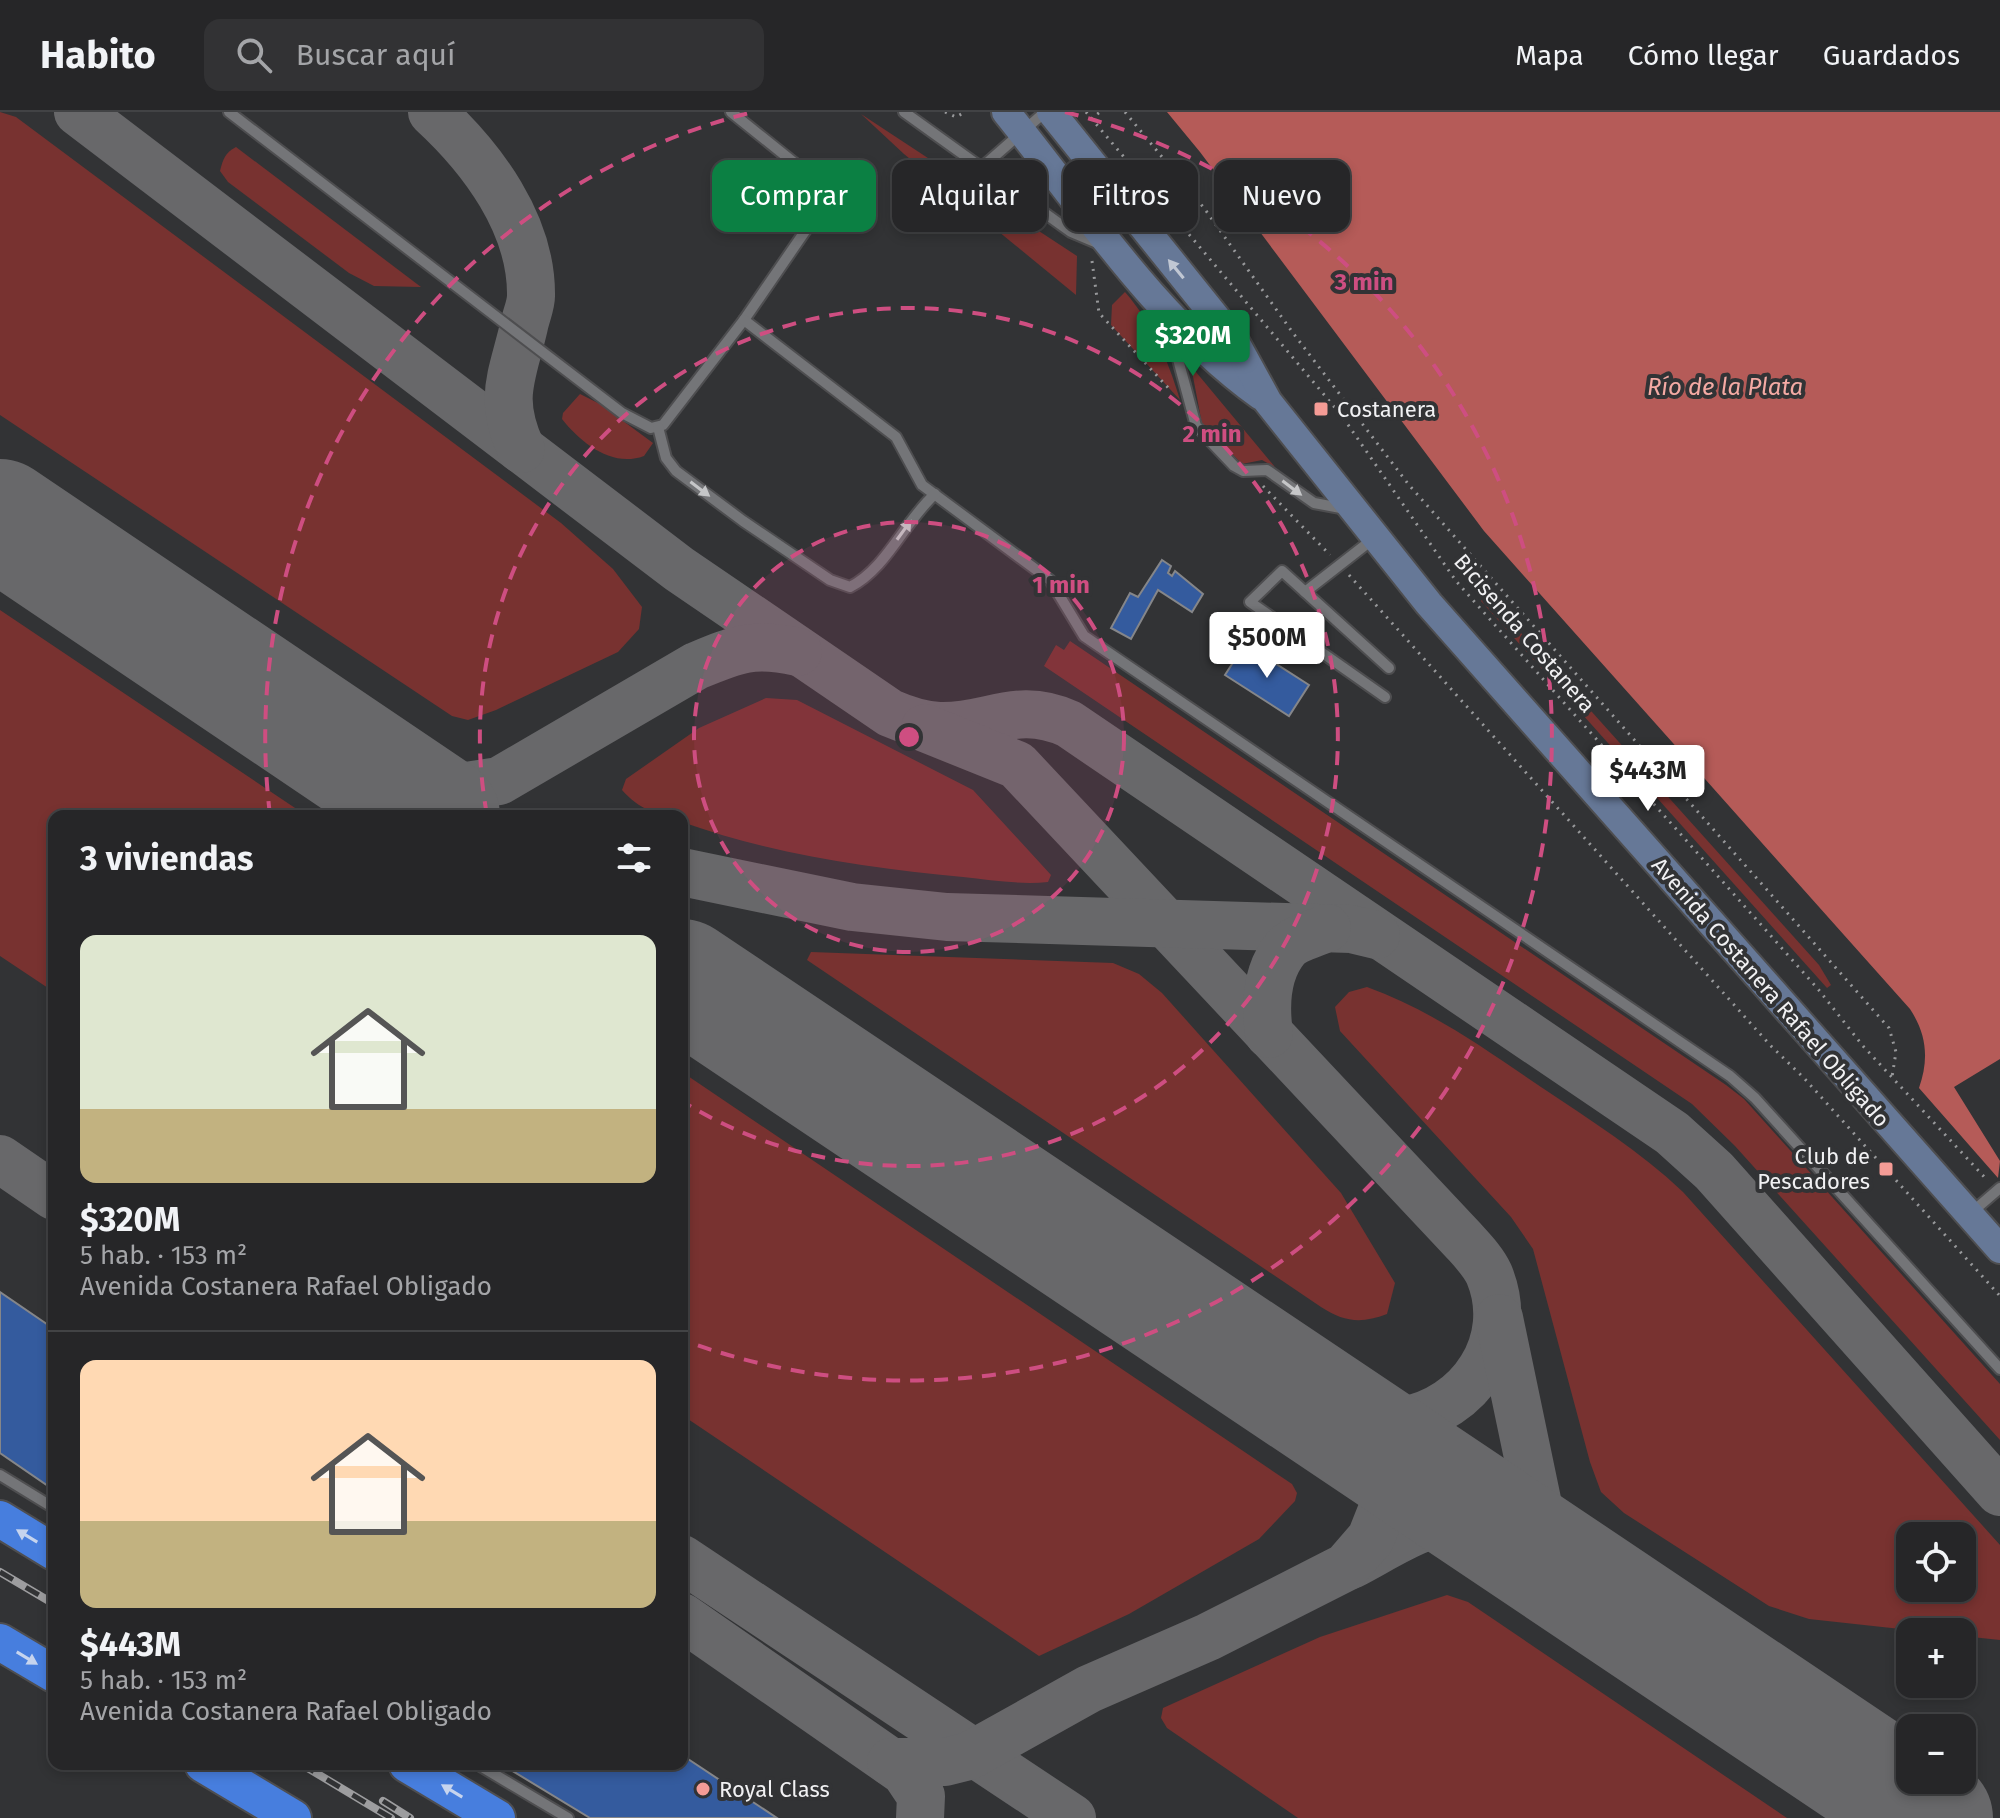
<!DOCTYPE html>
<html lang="es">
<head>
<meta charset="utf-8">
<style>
  body { margin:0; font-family:"Fira Sans",sans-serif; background:#323234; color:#f1f3f6; height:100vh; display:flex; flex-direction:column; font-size:30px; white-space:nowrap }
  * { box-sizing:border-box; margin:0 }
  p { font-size:26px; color:#a4a5a8 }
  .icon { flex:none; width:44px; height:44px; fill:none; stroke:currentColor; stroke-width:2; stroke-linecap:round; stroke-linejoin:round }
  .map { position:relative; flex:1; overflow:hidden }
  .details { position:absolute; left:48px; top:698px; width:640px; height:960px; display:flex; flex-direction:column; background:#262628; border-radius:16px; box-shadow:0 4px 12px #0003,0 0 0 2px #424345 }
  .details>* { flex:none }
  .guide { position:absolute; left:712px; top:48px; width:760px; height:72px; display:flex; gap:16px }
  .controls { position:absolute; left:1896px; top:1410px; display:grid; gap:16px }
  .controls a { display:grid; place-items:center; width:80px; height:80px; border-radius:16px; background:#262628; box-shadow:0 4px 12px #0003,0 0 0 2px #424345; font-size:40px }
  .price { position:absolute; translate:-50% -68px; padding:0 18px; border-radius:8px; background:#fff; color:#222; font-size:26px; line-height:52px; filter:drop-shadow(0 2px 4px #0008) }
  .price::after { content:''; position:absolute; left:50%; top:48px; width:24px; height:18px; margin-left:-12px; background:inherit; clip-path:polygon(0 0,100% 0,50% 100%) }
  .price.selected { background:#0b8043; color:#fff }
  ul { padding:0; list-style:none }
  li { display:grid; align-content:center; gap:16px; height:424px; padding:0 32px }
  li+li { border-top:2px solid #424345 }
  li span { display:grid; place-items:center; height:248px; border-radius:16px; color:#555 }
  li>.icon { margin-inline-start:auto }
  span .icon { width:144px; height:144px; fill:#fffc; stroke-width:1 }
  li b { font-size:34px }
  h2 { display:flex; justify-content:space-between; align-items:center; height:96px; padding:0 32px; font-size:34px }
  .pill { padding:0 28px; border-radius:16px; background:#262628; box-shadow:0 4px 12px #0003,0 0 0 2px #424345; font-size:28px; line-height:72px }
  .pill.selected { background:#0b8043; color:#fff }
  header { display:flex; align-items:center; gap:48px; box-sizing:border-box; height:112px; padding:0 40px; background:#262628; border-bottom:2px solid #424345 }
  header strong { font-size:38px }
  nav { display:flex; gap:44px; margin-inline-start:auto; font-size:28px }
  .search { width:560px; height:72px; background:#323234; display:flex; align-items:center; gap:20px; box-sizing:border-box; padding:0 28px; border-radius:16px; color:#a4a5a8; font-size:30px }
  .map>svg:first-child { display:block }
  .green { fill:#783230; fill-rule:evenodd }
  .water { fill:#b55b58 }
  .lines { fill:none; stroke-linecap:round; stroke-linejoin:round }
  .taxiway { stroke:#68686a; stroke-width:48 }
  .runway { stroke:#68686a; stroke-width:120 }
  .building { fill:#345b9e; stroke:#858689; stroke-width:2 }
  .lane-casing { stroke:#4e4e50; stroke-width:14 }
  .secondary-casing { stroke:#4e4e50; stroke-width:32 }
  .highway-casing { stroke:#4e4e50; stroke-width:40 }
  .path { stroke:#98999b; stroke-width:3; stroke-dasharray:2 6; stroke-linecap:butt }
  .lane { stroke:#747578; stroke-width:10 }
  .secondary { stroke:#667897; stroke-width:28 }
  .highway { stroke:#477ede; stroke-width:36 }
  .rail-casing { stroke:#9d9d9f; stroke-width:8 }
  .rail { stroke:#323335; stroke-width:5; stroke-dasharray:15; stroke-linecap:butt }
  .oneway { fill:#c0c7d3 }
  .oneway2 { fill:#c5c6c8 }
  .oneway3 { fill:#c6d4ee }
  .ring { fill:none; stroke:#ce4e81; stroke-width:4; stroke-dasharray:14 10 }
  .poi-dot { fill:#f59c96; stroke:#323335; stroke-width:3 }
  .labels { text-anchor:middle; stroke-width:8; stroke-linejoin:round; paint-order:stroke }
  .poi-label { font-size:22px; fill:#f1f1f3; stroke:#323335; text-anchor:start }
  .street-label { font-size:22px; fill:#f1f1f3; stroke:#323335 }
  .water-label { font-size:24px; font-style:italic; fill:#f4aaa4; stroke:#323335 }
  .centre { fill:#ce4e81; stroke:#323335; stroke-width:4 }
  .ring-label { font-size:24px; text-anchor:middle; font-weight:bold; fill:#ce4e81; stroke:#323335; stroke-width:8; stroke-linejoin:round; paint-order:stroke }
</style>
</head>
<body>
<header>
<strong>Habito</strong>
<div class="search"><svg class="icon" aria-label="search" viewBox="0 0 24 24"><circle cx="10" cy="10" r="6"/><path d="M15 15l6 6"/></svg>Buscar aquí</div>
<nav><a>Mapa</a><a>Cómo llegar</a><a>Guardados</a></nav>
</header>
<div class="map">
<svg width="2000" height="1706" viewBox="0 0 2000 1706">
  <rect width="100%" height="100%" fill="#323335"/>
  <g class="green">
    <path d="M 0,0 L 16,5 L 561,411 L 613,457 L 642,495 L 639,517 L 618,540 L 496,598 L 468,608 L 452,604 L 0,303 Z"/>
    <path d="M 861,2 L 1077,144 L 1076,183 L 904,42 Z"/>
    <path d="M 236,35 L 421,175 L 374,174 L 349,161 L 228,70 L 220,59 C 223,47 225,41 236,35 Z"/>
    <path d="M 1125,180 C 1154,214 1167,246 1180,288 L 1111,213 L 1112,193 Z"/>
    <path d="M 1191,254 L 1275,355 L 1262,348 L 1242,352 L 1202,312 Z"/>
    <path d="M 580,282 L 600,292 L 653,331 L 644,344 C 612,356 581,331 562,307 L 563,301 Z"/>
    <path d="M 1487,483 L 1819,853 L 1831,873 L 1827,876 L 1481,489 Z"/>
    <path d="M 0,498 L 307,704 L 54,704 L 54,880 L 0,844 Z"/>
    <path d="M 1070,529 L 1726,973 L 1744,987 L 2000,1272 L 2000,1328 L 1735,1034 L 1692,992 L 1044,554 L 1056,533 L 1064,538 Z"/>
    <path d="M 766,586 L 797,588 L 973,678 L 1051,763 L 1048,770 C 1021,773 991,768 963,765 C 868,756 772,742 682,710 L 682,704 C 656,704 639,697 622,678 L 626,667 L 699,616 Z"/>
    <path d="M 811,840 L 1113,851 L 1139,862 L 1162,881 L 1341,1081 L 1395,1171 L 1387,1202 C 1361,1212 1344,1210 1321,1195 L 807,848 Z"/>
    <path d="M 1367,875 C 1431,898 1485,937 1541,975 C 1590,1008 1640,1039 1683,1080 L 2000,1433 L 2000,1528 L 1962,1524 L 1962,1520 L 1928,1520 L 1809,1507 L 1769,1494 L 1624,1401 L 1601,1380 L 1590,1350 L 1533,1137 L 1511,1105 L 1340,919 L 1335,895 L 1349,880 ZM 1910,1424 L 1962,1424 L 1962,1476 L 1910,1476 Z"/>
    <path d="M 682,960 L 1292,1372 L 1297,1381 L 1295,1389 L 1259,1427 L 1129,1502 L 1039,1544 L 682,1303 Z"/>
    <path d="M 1447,1483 L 1468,1490 L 1787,1706 L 1298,1706 L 1167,1616 L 1161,1606 L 1163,1596 L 1320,1525 Z"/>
  </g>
  <path class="water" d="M 1167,0 L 2000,0 L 2000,947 L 1954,975 L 2000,1049 L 1998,1066 L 1919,976 C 1929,947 1927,923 1910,897 L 1484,419 L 1200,40 Z"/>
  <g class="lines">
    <g class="taxiway">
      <path d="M 78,0 L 679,457 L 890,601 C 906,608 921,613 939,614 C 988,616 1017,588 1069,612 L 1672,1021 L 1714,1059 L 2000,1380"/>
      <path d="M 432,0 C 482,46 532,112 531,184 C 531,193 526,204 524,214 C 512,266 498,285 521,337"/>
      <path d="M 925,616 L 1017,653 L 1463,1128 C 1472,1138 1483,1149 1489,1162 C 1517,1229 1470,1298 1402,1309 C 1370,1315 1342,1302 1314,1289"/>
      <path d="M 393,673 L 440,678 L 499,669 L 696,554 C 737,537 753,530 798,540"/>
      <path d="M 682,760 L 852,795 L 947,805 L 1351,817 L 1376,823"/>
      <path d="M 1269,922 C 1265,893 1266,860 1286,836 C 1294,827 1316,821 1327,816"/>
      <path d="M 0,1047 L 54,1084"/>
      <path d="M 1499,1206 L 1542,1412 L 1554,1441 L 1581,1468"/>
      <path d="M 682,1447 L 1072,1706"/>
      <path d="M 1351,1453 C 1387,1435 1433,1401 1475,1408 C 1489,1410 1503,1419 1516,1424"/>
      <path d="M 682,1505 L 905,1660 L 921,1684 L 920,1706"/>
      <path d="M 891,1650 L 945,1650 L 969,1644 L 1089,1577 L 1208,1525 L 1346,1455 L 1371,1426 L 1388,1383 L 1381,1347 L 1364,1322"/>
    </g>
    <g class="runway">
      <path d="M 0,407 L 440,704"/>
      <path d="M 682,867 L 1933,1706"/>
    </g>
  </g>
  <g class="building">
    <path d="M 1162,448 L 1171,454 L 1168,461 L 1172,464 L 1175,459 L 1203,482 L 1192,500 L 1158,478 L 1131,527 L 1111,516 L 1130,481 L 1138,485 Z"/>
    <path d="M 1245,532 L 1309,573 L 1289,604 L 1225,563 Z"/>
    <path d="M 0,1180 L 54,1217 L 54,1378 L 0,1341 Z"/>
    <path d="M 682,1643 L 777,1706 L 590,1706 L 501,1652 L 682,1652 Z"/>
  </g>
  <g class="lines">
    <g class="lane-casing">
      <g id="lane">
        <path d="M 229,0 L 622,301 L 651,316 L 663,313 L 744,208 L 821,96 L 824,85 L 818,70 L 731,0"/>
        <path d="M 904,0 L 1071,120 L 1097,131"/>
        <path d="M 980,57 L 1045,0"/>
        <path d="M 744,208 L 896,325 L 922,373 L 1050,468 L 1084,524 L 1730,964 L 1755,986 L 2000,1257"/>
        <path d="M 1169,214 L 1196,314 L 1234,354 L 1243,359 L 1267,358 L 1314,391 L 1346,397"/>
        <path d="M 658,315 L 666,346 L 676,359 L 743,409 L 830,468 L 850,475 C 887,456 904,410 935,382"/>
        <path d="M 1305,480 L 1373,427"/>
        <path d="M 1385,585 L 1250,490 L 1282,459 L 1389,556"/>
        <path d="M 1971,1101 L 2000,1076"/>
        <path d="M 0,1363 L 54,1396"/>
        <path d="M 477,1652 L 568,1706"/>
      </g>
    </g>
    <g class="secondary-casing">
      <g id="secondary">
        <path d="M 1006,0 C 1085,98 1158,210 1261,284"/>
        <path d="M 1051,0 L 1234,228 L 1268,290 L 1429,492 L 2000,1137"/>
      </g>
    </g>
    <g class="highway-casing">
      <g id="highway">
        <path d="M 0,1407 L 54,1440"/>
        <path d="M 0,1530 L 54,1562"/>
        <path d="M 203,1652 L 293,1706"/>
        <path d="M 407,1652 L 497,1706"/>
      </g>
    </g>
    <g class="path">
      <path d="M 945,0 L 956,5 L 965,0"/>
      <path d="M 1086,0 L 1342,304 L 1456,469 L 1818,877 L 1863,934 L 1988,1069"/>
      <path d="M 1125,0 L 1204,96 L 1293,221 L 1409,373 L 1889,916 L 1896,940 L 1892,965"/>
      <path d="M 1091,7 L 1100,0"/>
      <path d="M 1092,149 L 1099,201 L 1172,280"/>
      <path d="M 1263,374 L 1330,443"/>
      <path d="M 1349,463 L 1770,933 L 1804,966 L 2000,1184"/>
    </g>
    <use href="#lane" class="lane"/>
    <use href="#secondary" class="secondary"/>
    <use href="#highway" class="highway"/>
    <g class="rail-casing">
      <g id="rail">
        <path d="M 0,1460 L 54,1492"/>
        <path d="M 301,1652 L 391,1706"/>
        <path d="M 383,1689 L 410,1706"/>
      </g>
    </g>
    <use href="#rail" class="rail"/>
  </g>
  <defs><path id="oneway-solid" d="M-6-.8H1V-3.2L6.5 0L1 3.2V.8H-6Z" transform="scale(2)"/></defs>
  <use class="oneway" href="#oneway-solid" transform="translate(1176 157) rotate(-129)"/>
  <g class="oneway2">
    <use href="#oneway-solid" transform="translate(1292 376) rotate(37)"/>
    <use href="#oneway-solid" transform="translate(700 377) rotate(37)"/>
    <use href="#oneway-solid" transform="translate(904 418) rotate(-54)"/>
  </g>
  <g class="oneway3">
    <use href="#oneway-solid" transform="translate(27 1424) rotate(-149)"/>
    <use href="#oneway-solid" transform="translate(27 1546) rotate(31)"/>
    <use href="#oneway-solid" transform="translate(452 1679) rotate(-149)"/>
  </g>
  <circle cx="909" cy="625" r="215" fill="#ce4e81" fill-opacity=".12"/>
  <g class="ring">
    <circle cx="909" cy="625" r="215"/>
    <path d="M487 703A429 429 0 1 1 685 991"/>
    <path d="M270 703A644 644 0 0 1 753 0M1065 0A644 644 0 1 1 683 1228"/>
  </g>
  <g class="poi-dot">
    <rect x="1313" y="289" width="16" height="16" rx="4"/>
    <rect x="1878" y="1049" width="16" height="16" rx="4"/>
    <circle cx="703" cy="1677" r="8"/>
  </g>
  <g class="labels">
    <g class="poi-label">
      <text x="1337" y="305">Costanera</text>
      <text x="1870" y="1052" text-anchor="end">Club de<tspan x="1870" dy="25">Pescadores</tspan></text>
      <text x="719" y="1685">Royal Class</text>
    </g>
    <g class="street-label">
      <text transform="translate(1525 521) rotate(49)" y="8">Bicisenda Costanera</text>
      <text transform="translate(1771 880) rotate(49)" y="8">Avenida Costanera Rafael Obligado</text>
    </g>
    <g class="water-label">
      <text x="1725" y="283">Río de la Plata</text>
    </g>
  </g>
  <circle cx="909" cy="625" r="12" class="centre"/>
  <g class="ring-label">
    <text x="1364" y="178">3 min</text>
    <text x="1212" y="330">2 min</text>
    <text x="1061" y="481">1 min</text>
  </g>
</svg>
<div class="controls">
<a><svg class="icon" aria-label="locate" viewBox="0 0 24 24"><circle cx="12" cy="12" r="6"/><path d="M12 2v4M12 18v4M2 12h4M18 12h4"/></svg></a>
<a>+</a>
<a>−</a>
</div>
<b class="price selected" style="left:1193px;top:266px">$320M</b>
<b class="price" style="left:1267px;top:568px">$500M</b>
<b class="price" style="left:1648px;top:701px">$443M</b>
<div class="guide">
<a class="pill selected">Comprar</a>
<a class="pill">Alquilar</a>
<a class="pill">Filtros</a>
<a class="pill">Nuevo</a>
</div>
<section class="details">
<h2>3 viviendas<svg class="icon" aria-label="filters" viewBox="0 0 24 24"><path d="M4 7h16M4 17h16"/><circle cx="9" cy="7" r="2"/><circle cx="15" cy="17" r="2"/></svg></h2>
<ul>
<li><span style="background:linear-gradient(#dfe7d0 70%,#c2b280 0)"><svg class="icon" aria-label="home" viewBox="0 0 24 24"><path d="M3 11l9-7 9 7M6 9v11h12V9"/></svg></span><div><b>$320M</b><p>5 hab. · 153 m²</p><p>Avenida Costanera Rafael Obligado</p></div></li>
<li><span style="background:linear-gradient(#ffd9b3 65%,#c2b280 0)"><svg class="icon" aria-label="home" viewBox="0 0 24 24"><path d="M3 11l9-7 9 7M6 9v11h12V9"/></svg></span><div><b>$443M</b><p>5 hab. · 153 m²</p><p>Avenida Costanera Rafael Obligado</p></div></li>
</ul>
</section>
</div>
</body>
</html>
